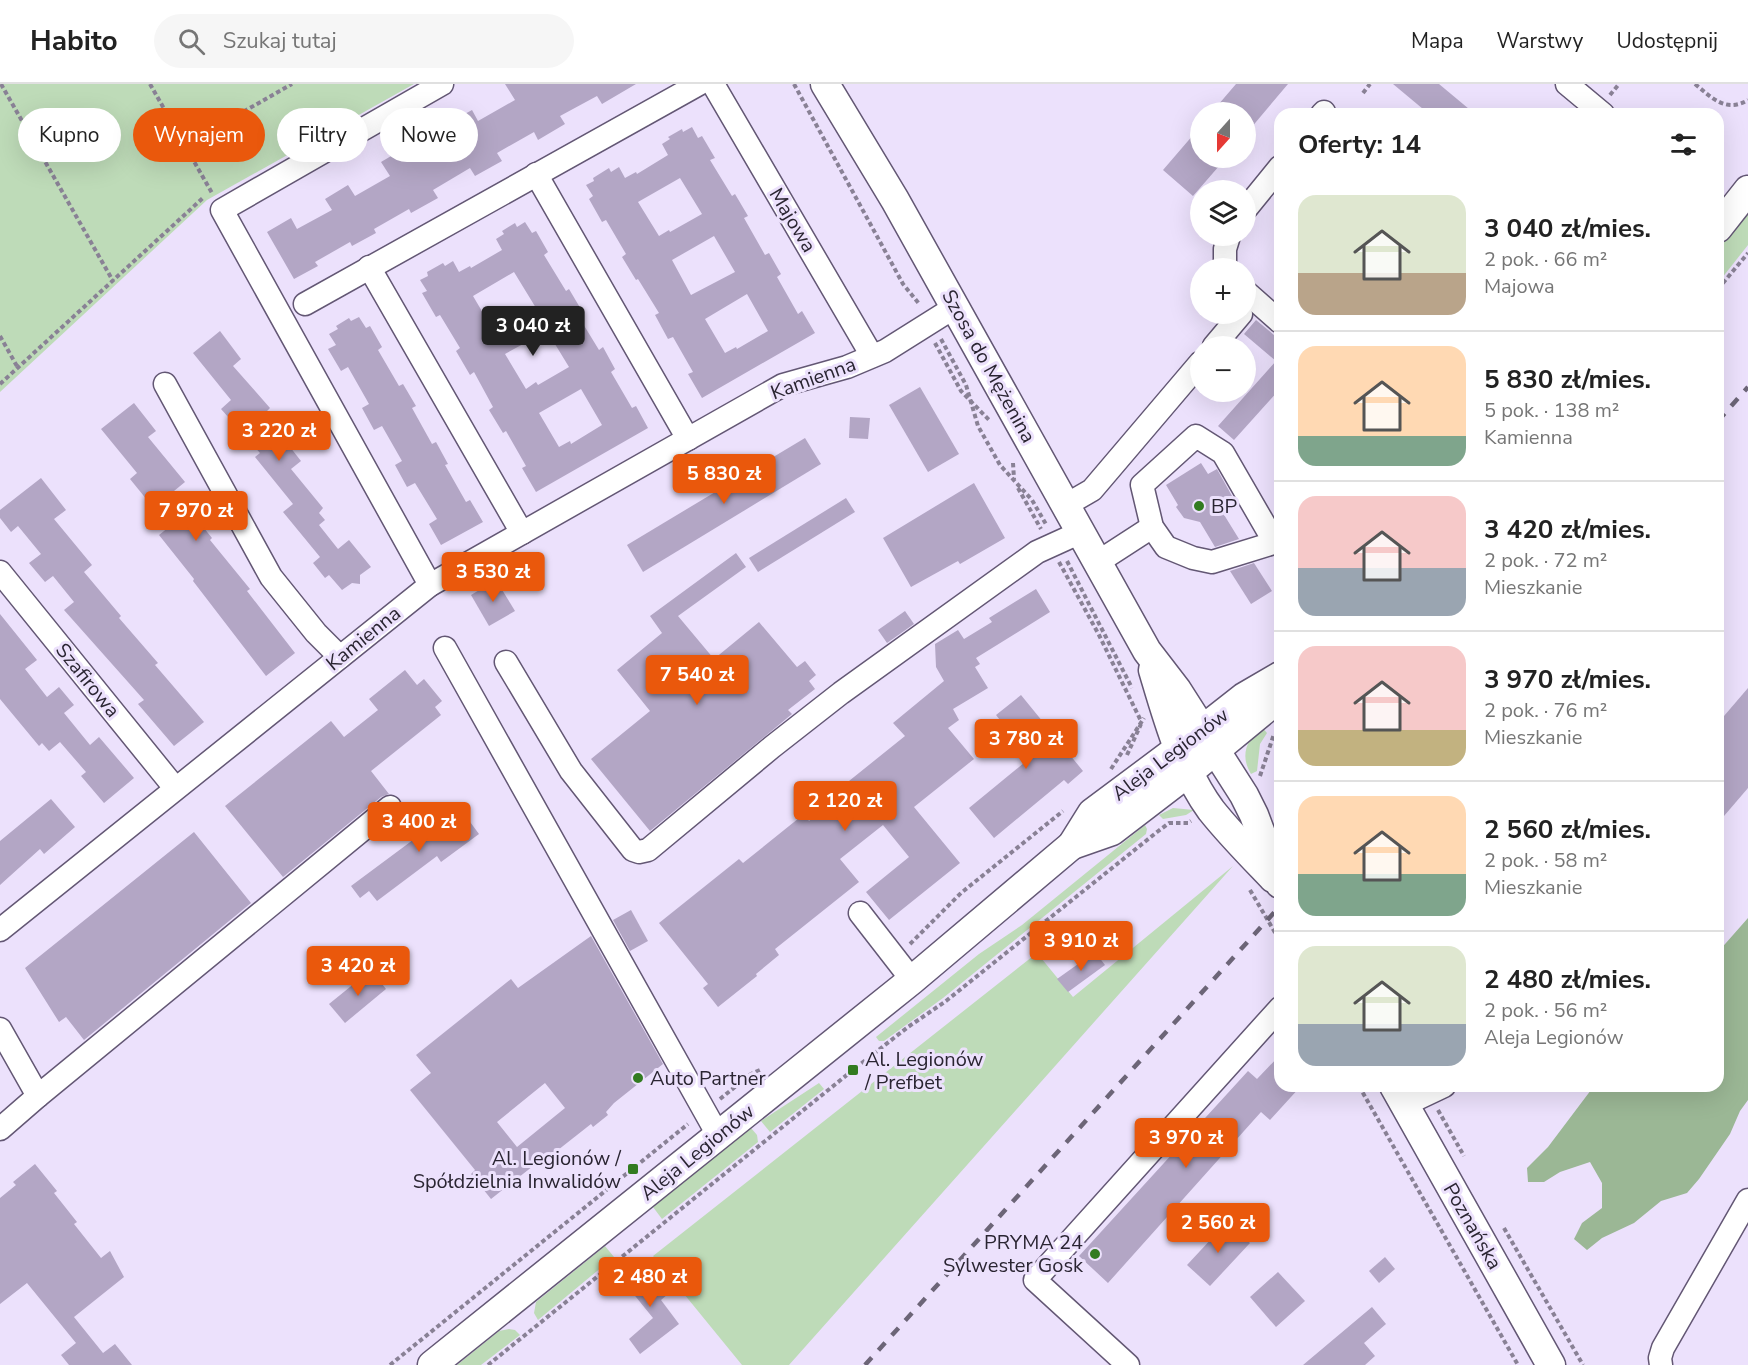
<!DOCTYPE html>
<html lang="pl">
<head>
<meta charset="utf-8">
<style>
  body { margin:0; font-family:"Nunito Sans",sans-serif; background:#f6f6f6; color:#222; height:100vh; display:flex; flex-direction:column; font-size:22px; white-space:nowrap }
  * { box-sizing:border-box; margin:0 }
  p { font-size:20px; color:#767676 }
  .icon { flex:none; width:33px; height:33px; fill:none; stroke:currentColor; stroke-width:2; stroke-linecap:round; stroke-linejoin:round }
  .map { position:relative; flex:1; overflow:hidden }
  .drawer { position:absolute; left:1274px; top:24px; width:450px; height:984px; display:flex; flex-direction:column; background:#fff; border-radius:18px; box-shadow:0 6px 24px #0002 }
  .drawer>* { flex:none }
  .hud { position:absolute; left:18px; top:24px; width:570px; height:54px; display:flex; gap:12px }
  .needle { width:39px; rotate:201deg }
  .controls { position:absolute; left:1190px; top:18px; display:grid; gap:12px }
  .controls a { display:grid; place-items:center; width:66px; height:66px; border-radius:50%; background:#fff; box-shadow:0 6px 24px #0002; font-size:30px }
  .price { position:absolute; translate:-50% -51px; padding:0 14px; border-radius:6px; background:#ea580c; color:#fff; font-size:20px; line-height:39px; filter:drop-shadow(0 2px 3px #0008) }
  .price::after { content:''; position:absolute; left:50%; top:36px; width:18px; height:14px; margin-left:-9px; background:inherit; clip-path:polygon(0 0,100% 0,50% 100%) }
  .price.active { background:#222; color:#fff }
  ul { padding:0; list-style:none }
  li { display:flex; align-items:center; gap:18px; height:150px; padding:0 24px }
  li+li { border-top:2px solid #e0e0e0 }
  li span { display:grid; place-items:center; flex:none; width:168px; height:120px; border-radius:18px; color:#555 }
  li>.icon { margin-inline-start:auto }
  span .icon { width:72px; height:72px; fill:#fffc; stroke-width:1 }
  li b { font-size:26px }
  h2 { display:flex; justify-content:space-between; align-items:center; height:72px; padding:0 24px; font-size:26px }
  .pill { padding:0 21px; border-radius:27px; background:#fff; box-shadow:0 6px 24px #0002; font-size:21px; line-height:54px }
  .pill.active { background:#ea580c; color:#fff }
  header { display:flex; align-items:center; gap:36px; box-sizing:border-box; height:84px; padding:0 30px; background:#fff; border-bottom:2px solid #e0e0e0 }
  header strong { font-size:28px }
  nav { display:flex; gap:33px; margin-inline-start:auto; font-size:21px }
  .search { width:420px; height:54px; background:#f6f6f6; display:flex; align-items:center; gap:15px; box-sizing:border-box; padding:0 21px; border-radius:33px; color:#767676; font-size:22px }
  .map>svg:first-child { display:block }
  .green { fill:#bedbb8 }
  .forest { fill:#9bb795 }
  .building { fill:#b3a6c5; fill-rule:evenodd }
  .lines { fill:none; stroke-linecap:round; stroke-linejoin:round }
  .minor-casing { stroke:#635774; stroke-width:25 }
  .major-casing { stroke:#635774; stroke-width:31 }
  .path { stroke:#898195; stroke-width:4; stroke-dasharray:4.5 3; stroke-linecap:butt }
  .minor { stroke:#fff; stroke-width:22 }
  .major { stroke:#fff; stroke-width:28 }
  .rail { stroke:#6c6577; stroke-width:4.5; stroke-dasharray:10 10; stroke-linecap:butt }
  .poi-dot { fill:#327b20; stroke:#ece1fc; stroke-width:2 }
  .labels { text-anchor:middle; stroke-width:6; stroke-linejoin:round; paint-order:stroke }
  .street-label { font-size:20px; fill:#2a2532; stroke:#ece1fc }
  .poi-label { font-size:20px; fill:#2a2532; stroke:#ece1fc; text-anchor:start }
</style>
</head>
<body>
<header>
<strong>Habito</strong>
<div class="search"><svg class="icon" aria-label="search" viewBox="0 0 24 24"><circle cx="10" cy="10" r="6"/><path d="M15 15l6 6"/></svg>Szukaj tutaj</div>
<nav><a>Mapa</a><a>Warstwy</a><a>Udostępnij</a></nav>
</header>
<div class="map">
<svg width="1748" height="1281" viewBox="0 0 1748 1281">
  <rect width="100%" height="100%" fill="#ece1fc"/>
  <g class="green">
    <path d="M 0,0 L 414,0 L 207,116 L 0,308 Z"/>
    <path d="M 1748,126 L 1748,161 L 1718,199 L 1718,166 Z"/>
    <path d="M 1260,641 L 1267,649 L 1260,660 L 1257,687 L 1251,690 C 1239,670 1248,657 1260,641 Z"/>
    <path d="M 1173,724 L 1194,726 L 1186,731 L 1163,735 L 1159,731 Z"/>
    <path d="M 1145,741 L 1147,745 L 1146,750 L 943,914 L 884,957 L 879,957 L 876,953 L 979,870 L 1022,841 Z"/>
    <path d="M 1233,782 L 789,1281 L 742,1281 L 653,1172 L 1037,869 L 1073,913 Z"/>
    <path d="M 819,999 L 824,1005 L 770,1048 L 761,1037 Z"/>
    <path d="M 751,1044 L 757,1051 L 758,1058 L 662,1135 L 653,1123 Z"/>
    <path d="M 605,1162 L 614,1173 L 538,1236 L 534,1229 L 536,1218 Z"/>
    <path d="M 509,1245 L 515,1246 L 520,1251 L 481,1281 L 457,1281 L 499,1247 Z"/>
  </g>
  <path class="forest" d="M 1748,834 L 1748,1016 L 1740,1027 L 1730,1050 L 1699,1095 L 1687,1109 L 1661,1117 L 1634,1139 L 1602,1154 L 1587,1166 L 1574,1155 L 1582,1139 L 1602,1124 L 1602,1099 L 1590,1078 L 1560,1088 L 1544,1098 L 1528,1098 L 1527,1084 L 1548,1063 L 1594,1002 L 1718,1002 L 1718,868 Z"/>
  <g class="building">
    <path d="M 505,0 L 636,0 L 602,20 L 597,12 L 560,32 L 565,40 L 538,56 L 534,48 L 497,69 L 502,77 L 475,92 L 470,84 L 433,106 L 438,114 L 411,129 L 409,125 L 374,145 L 376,149 L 352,162 L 350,158 L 315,178 L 318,182 L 294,195 L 267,148 L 291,134 L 297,145 L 332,126 L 325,115 L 348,101 L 355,112 L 390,92 L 381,78 L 408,62 L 415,74 L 452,53 L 445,41 L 472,26 L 478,37 L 515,16 Z"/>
    <path d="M 1236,0 L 1288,0 L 1245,51 L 1245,28 L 1212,28 Z"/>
    <path d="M 1393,0 L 1439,0 L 1475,30 L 1429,30 Z"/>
    <path d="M 692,43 L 698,54 L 702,52 L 715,74 L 710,76 L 732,112 L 735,110 L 748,132 L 744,134 L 765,171 L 769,169 L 781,190 L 777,193 L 798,230 L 802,227 L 815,249 L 702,314 L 688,290 L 693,288 L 673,253 L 668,255 L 655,231 L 659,229 L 638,195 L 636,196 L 622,173 L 626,170 L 606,136 L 602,138 L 589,115 L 593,112 L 586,101 L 594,97 L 593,94 L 609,84 L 611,88 L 619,83 L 625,94 L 636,88 L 637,90 L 668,71 L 662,60 L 670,55 L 668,53 L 682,45 L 683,48 ZM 680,94 L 702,130 L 670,148 L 669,146 L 659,152 L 638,118 ZM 714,152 L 735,188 L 691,211 L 672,176 ZM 747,210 L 768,247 L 737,265 L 736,263 L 725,269 L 705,235 Z"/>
    <path d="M 1200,43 L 1200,74 L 1226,74 L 1193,112 L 1163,86 Z"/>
    <path d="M 525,138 L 532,149 L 536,147 L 548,168 L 544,171 L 566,207 L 569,205 L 582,227 L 577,230 L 599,266 L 603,263 L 615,285 L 611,288 L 632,324 L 636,322 L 648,344 L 536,408 L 522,384 L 526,382 L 506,347 L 503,349 L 489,326 L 493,323 L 474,288 L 470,291 L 456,267 L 460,264 L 440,231 L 436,233 L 422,209 L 427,207 L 420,196 L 428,192 L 427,188 L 443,179 L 445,182 L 453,177 L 459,188 L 470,182 L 471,184 L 502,166 L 496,155 L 504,150 L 502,147 L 515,139 L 517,143 ZM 514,188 L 536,224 L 505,242 L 503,240 L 493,246 L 473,212 ZM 547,247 L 569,283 L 538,301 L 536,298 L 526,305 L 505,270 ZM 581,305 L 602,341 L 571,360 L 570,357 L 559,363 L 539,329 Z"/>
    <path d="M 359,233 L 366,244 L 370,242 L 382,263 L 378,266 L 399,302 L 403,300 L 416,322 L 412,324 L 432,360 L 436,358 L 448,380 L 445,381 L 466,418 L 470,416 L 483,438 L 441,461 L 429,440 L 437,435 L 415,399 L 407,403 L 395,381 L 402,377 L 382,342 L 374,346 L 362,324 L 369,320 L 348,283 L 341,287 L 328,265 L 336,261 L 329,250 L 338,245 L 336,242 L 349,234 L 351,237 Z"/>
    <path d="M 1256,236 L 1280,256 L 1280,305 L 1234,356 L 1218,342 L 1276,277 L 1244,250 Z"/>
    <path d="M 220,247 L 241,275 L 233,282 L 270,324 L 264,330 L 301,377 L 291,385 L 323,424 L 319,429 L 325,436 L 319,441 L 338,465 L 349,456 L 371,483 L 360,491 L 360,500 L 352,499 L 342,506 L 329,491 L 325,494 L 313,479 L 320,473 L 283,428 L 293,420 L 255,373 L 260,369 L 221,325 L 231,316 L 193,269 Z"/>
    <path d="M 920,303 L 959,370 L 928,388 L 889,321 Z"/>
    <path d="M 134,319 L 156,347 L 148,353 L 185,398 L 174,407 L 212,454 L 210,456 L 250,505 L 247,507 L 295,569 L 266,592 L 193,497 L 194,495 L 159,451 L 169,443 L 130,395 L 137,389 L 101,345 Z"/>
    <path d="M 850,333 L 870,334 L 868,355 L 849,354 Z"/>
    <path d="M 805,354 L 821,380 L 643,488 L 627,461 Z"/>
    <path d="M 1201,379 L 1208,390 L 1217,385 L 1232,412 L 1218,421 L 1239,455 L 1215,463 L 1200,438 L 1184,434 L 1176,423 L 1178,421 L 1166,401 Z"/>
    <path d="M 41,394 L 66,426 L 54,435 L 92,481 L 84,488 L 121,532 L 119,534 L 158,579 L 155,581 L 204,638 L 174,662 L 138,620 L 144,616 L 64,526 L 74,518 L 53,492 L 45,498 L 29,479 L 41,470 L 18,442 L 11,448 L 0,434 L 0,426 Z"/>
    <path d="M 974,399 L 1005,454 L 960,480 L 958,477 L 911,503 L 883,454 Z"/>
    <path d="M 846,414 L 855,428 L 758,488 L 749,474 Z"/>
    <path d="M 736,469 L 746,483 L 678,532 L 714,575 L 759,538 L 797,583 L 805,577 L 816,591 L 809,597 L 815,605 L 788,626 L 792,630 L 650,747 L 591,675 L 650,627 L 617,586 L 662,549 L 650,532 Z"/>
    <path d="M 1254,479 L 1272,507 L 1251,520 L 1230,487 Z"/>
    <path d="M 496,496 L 515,527 L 489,542 L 471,511 Z"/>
    <path d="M 1036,505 L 1050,528 L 976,574 L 980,580 L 975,583 L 988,604 L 953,625 L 959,636 L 948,644 L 974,675 L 914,723 L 960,779 L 889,836 L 866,808 L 909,773 L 883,741 L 840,775 L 859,798 L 775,865 L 779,871 L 756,890 L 757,892 L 718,923 L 703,904 L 708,900 L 659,839 L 739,775 L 743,779 L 804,730 L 809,737 L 853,702 L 849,697 L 905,652 L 893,639 L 944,597 L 936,583 L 935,560 L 958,546 L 964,555 L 992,538 L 989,534 Z"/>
    <path d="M 905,527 L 914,540 L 887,559 L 878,546 Z"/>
    <path d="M 0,530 L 37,576 L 25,585 L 47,613 L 59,603 L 74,621 L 64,629 L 90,661 L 99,653 L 134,694 L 104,719 L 81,692 L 86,688 L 60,658 L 49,667 L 42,659 L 39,662 L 0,615 Z"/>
    <path d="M 405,586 L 417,601 L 424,595 L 442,617 L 435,623 L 441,631 L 371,687 L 389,710 L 381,713 L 283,793 L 225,722 L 331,637 L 344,653 L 378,626 L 369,615 Z"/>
    <path d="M 1748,604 L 1748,704 L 1718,739 L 1718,639 Z"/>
    <path d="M 1021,611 L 1083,687 L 1068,700 L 1064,696 L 994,754 L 969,724 L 1030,674 L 996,631 Z"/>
    <path d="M 51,715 L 75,743 L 44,770 L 40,765 L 0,801 L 0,757 Z"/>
    <path d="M 456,719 L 479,750 L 441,778 L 437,772 L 377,817 L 369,807 L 360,814 L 351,802 L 421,750 L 418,747 Z"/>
    <path d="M 194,748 L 251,819 L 84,956 L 66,933 L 59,938 L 25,884 Z"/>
    <path d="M 631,826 L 648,857 L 630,867 L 613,836 Z"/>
    <path d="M 591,852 L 663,980 L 614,1019 L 606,1028 L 608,1031 L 593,1043 L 591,1040 L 544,1077 L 542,1075 L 491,1115 L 471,1090 L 475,1086 L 410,1006 L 431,989 L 416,971 L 511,895 L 518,904 ZM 545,999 L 565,1024 L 517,1063 L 497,1038 Z"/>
    <path d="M 1095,868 L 1105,881 L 1068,908 L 1057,895 Z"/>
    <path d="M 371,886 L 386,905 L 345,939 L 329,920 Z"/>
    <path d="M 1280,971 L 1280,1002 L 1301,1002 L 1270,1036 L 1261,1028 L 1108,1199 L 1079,1172 L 1248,987 L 1257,995 Z"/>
    <path d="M 35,1080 L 57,1107 L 54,1109 L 77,1138 L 74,1140 L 101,1174 L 110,1167 L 124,1193 L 74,1233 L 103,1269 L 115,1260 L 132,1281 L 69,1281 L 61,1271 L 76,1259 L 27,1199 L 0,1220 L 0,1114 L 16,1101 L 13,1098 Z"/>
    <path d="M 1227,1138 L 1250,1159 L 1210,1202 L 1187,1181 Z"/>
    <path d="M 1385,1173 L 1395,1185 L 1379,1199 L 1369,1187 Z"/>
    <path d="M 645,1179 L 668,1210 L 661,1216 L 679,1240 L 640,1270 L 629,1255 L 653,1234 L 623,1197 Z"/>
    <path d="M 1278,1188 L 1305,1217 L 1276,1243 L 1250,1213 Z"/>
    <path d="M 1372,1223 L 1386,1240 L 1364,1259 L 1375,1272 L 1365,1281 L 1303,1281 Z"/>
  </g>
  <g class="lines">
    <g class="minor-casing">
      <g id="minor">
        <path d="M 713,0 L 872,272"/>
        <path d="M 1567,0 L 1603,30"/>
        <path d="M 1322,30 L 1324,28"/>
        <path d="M 536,90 L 688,355"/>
        <path d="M 1245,126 L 1280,83"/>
        <path d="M 369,183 L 522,449"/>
        <path d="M 1225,184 L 1225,165 L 1229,152"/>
        <path d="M 1245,207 L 1280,238"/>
        <path d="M 305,220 L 699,0"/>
        <path d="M 1214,262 L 1241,230"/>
        <path d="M 165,300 L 271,493 L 316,549 L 340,573"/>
        <path d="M 1066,421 L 1092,406 L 1200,279"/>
        <path d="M 1275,459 L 1223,369 L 1196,352 L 1142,401 L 1152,443 L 1166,463 L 1193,474 L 1212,478 L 1280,457"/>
        <path d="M 1098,478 L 1152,443"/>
        <path d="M 0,488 L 175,704"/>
        <path d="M 430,501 L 222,126 L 442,0"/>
        <path d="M 445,564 L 718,1051"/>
        <path d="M 506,578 L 571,687 L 633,766 L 639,768 L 648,766 L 772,663 L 841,609 L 1037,468 L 1081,448"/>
        <path d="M 860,829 L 912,896"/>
        <path d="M 0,846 L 430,501 L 783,301 L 847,283 L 885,267 L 955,223"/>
        <path d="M 0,945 L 38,1012 L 0,1045"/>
        <path d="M 38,1012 L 390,723"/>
        <path d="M 1404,1021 L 1444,1002"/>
        <path d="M 1128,1281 L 1035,1196 L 1280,924"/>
        <path d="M 1661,1281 L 1660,1274 L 1663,1264 L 1748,1116"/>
      </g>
    </g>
    <g class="major-casing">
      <g id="major">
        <path d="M 825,0 L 895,116 L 1147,567 L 1177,606 L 1244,711 L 1254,731 L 1280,800"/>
        <path d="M 1718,144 L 1748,106"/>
        <path d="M 1153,586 C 1167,633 1181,685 1211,726 C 1230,750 1252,772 1273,794"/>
        <path d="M 1072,761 L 1112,747 L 1189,688 L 1280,613"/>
        <path d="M 1394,1002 L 1551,1281"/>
        <path d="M 432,1281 L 912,896 L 1072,761 L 1092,729 L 1179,664 L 1244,613 L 1280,592"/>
      </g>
    </g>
    <g class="path">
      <path d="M 1,0 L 113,197"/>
      <path d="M 150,0 L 212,109"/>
      <path d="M 794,0 L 903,200 L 920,221"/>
      <path d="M 1695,0 C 1712,14 1726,29 1748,16"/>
      <path d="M 1363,9 L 1370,0"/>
      <path d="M 1610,11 L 1619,0"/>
      <path d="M 185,61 L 292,0"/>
      <path d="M 1718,205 L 1748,169"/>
      <path d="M 0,252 L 18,284"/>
      <path d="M 941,255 L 966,301 L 978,342 L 1000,381 L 1032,416 L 1047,442"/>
      <path d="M 935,259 L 961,307 L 989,336"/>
      <path d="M 0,300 L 204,113"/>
      <path d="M 1013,379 L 1014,395"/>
      <path d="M 1018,404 L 1041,445"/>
      <path d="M 1067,477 L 1132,604"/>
      <path d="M 1059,478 L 1099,551 L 1141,637"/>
      <path d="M 1127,671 L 1141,640"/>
      <path d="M 1111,685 L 1144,634"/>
      <path d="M 1260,692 L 1274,650"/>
      <path d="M 1250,806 L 1280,857"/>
      <path d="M 910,860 L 961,809 L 1063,727"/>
      <path d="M 1359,1002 L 1518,1281"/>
      <path d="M 720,1015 L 751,990 L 760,986"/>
      <path d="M 1438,1026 L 1464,1072"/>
      <path d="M 1504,1144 L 1583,1281"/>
      <path d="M 390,1281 L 688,1040"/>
      <path d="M 488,1281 L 853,986 L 908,943 L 946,917 L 1157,748 L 1169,739 L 1188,739 L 1191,737"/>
    </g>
    <use href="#minor" class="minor"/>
    <use href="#major" class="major"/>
    <g class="rail">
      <path d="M 1718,337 L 1748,303"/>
      <path d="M 865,1281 L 1280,822"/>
    </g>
  </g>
  <g class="poi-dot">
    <circle cx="1199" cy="422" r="6"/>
    <rect x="847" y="980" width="12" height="12" rx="3"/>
    <circle cx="638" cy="994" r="6"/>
    <rect x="627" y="1079" width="12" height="12" rx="3"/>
    <circle cx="1095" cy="1170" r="6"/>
  </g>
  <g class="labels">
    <g class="street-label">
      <text transform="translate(793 136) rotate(59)" y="7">Majowa</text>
      <text transform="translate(989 282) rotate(61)" y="7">Szosa do Mężenina</text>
      <text transform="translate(813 294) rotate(-20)" y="7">Kamienna</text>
      <text transform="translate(363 554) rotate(-39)" y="7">Kamienna</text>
      <text transform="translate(88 596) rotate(51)" y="7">Szafirowa</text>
      <text transform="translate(1170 670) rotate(-37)" y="7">Aleja Legionów</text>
      <text transform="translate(697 1068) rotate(-39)" y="7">Aleja Legionów</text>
      <text transform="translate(1473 1142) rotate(60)" y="7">Poznańska</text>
    </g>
    <g class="poi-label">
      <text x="1211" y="429">BP</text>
      <text x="865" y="982">Al. Legionów<tspan x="865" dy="23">/ Prefbet</tspan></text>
      <text x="650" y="1001">Auto Partner</text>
      <text x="621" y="1081" text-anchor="end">Al. Legionów /<tspan x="621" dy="23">Spółdzielnia Inwalidów</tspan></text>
      <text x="1083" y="1165" text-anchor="end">PRYMA 24<tspan x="1083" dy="23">Sylwester Gosk</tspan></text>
    </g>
  </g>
</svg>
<div class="controls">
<a><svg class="needle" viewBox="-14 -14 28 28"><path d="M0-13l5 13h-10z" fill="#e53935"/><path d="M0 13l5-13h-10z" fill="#767676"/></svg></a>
<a><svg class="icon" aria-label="layers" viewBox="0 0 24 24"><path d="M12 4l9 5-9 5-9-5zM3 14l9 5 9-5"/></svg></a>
<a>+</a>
<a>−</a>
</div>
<b class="price active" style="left:533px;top:273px">3 040 zł</b>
<b class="price" style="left:279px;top:378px">3 220 zł</b>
<b class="price" style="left:724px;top:421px">5 830 zł</b>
<b class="price" style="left:196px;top:458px">7 970 zł</b>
<b class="price" style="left:493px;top:519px">3 530 zł</b>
<b class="price" style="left:697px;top:622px">7 540 zł</b>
<b class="price" style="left:1026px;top:686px">3 780 zł</b>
<b class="price" style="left:845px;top:748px">2 120 zł</b>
<b class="price" style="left:419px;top:769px">3 400 zł</b>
<b class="price" style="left:1081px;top:888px">3 910 zł</b>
<b class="price" style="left:358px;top:913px">3 420 zł</b>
<b class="price" style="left:1186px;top:1085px">3 970 zł</b>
<b class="price" style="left:1218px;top:1170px">2 560 zł</b>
<b class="price" style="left:650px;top:1224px">2 480 zł</b>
<div class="hud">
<a class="pill">Kupno</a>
<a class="pill active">Wynajem</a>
<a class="pill">Filtry</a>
<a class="pill">Nowe</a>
</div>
<section class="drawer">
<h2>Oferty: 14<svg class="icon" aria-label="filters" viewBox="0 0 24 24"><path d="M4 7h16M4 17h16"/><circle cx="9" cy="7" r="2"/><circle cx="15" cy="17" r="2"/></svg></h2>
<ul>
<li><span style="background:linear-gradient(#dfe7d0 65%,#b9a48a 0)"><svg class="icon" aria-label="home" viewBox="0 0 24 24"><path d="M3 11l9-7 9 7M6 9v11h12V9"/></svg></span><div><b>3 040 zł/mies.</b><p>2 pok. · 66 m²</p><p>Majowa</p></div></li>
<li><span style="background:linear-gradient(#ffd9b3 75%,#7fa58c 0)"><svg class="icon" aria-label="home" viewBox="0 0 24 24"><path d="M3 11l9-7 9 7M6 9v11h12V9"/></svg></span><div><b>5 830 zł/mies.</b><p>5 pok. · 138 m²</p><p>Kamienna</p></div></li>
<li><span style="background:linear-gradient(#f6c9c9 60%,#9aa5b1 0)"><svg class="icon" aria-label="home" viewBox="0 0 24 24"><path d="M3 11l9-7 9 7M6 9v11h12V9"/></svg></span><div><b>3 420 zł/mies.</b><p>2 pok. · 72 m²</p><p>Mieszkanie</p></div></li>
<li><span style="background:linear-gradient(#f6c9c9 70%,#c2b280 0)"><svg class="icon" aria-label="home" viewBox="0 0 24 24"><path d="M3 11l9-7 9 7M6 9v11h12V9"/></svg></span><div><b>3 970 zł/mies.</b><p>2 pok. · 76 m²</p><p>Mieszkanie</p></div></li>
<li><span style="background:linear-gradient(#ffd9b3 65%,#7fa58c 0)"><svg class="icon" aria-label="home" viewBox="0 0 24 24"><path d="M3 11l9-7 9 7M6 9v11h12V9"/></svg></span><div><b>2 560 zł/mies.</b><p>2 pok. · 58 m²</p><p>Mieszkanie</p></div></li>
<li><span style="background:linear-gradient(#dfe7d0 65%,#9aa5b1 0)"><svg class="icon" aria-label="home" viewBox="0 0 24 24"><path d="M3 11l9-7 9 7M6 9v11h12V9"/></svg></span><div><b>2 480 zł/mies.</b><p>2 pok. · 56 m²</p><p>Aleja Legionów</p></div></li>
</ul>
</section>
</div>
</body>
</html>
